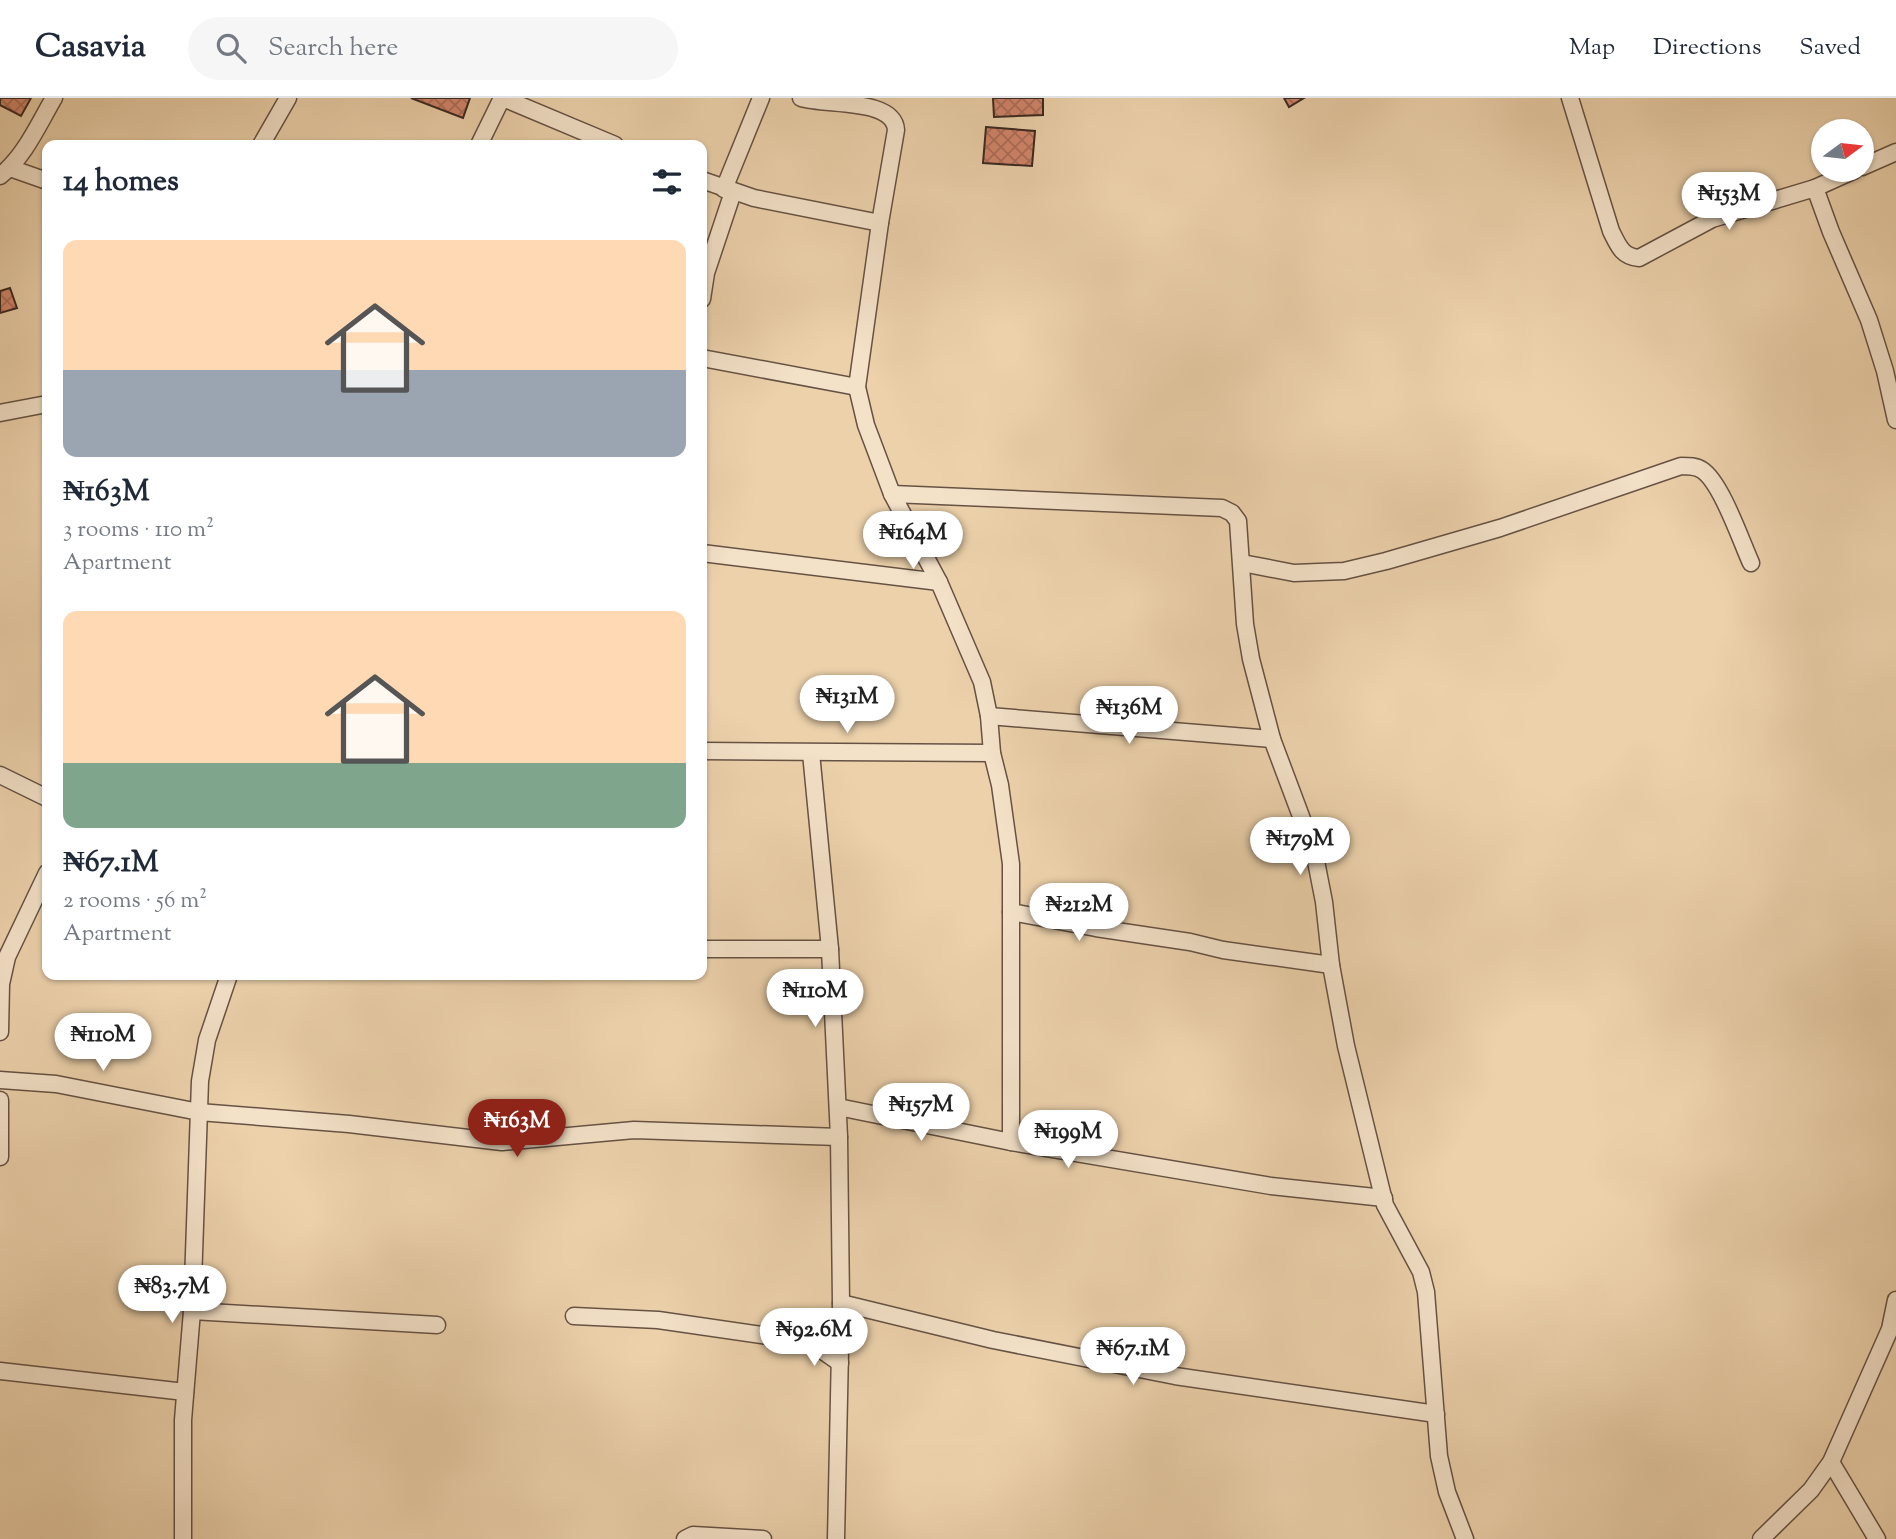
<!DOCTYPE html>
<html lang="en">
<head>
<meta charset="utf-8">
<style>
  body { margin:0; font-family:"Sorts Mill Goudy",serif; background:#f6f6f7; color:#1f2937; height:100vh; display:flex; flex-direction:column; font-size:26px; white-space:nowrap }
  * { box-sizing:border-box; margin:0 }
  p { font-size:23px; color:#747a83 }
  .icon { flex:none; width:38px; height:38px; fill:none; stroke:currentColor; stroke-width:2; stroke-linecap:round; stroke-linejoin:round }
  .map { position:relative; flex:1; overflow:hidden }
  .drawer { position:absolute; left:42px; top:42px; width:665px; height:840px; display:flex; flex-direction:column; background:#fff; border-radius:14px; box-shadow:0 2px 5px #0004 }
  .drawer>* { flex:none }
  .needle { width:46px; rotate:75deg }
  .buttons { position:absolute; left:1811px; top:21px; display:grid; gap:14px }
  .buttons a { display:grid; place-items:center; width:63px; height:63px; border-radius:50%; background:#fff; box-shadow:0 2px 5px #0004; font-size:35px }
  .price { position:absolute; translate:-50% -60px; padding:0 16px; border-radius:24px; background:#fff; color:#222; font-size:23px; line-height:46px; filter:drop-shadow(0 2px 4px #0008) }
  .price::after { content:''; position:absolute; left:50%; top:42px; width:21px; height:16px; margin-left:-10px; background:inherit; clip-path:polygon(0 0,100% 0,50% 100%) }
  .price.on { background:#8f2418; color:#fff }
  ul { padding:0; list-style:none }
  li { display:grid; align-content:center; gap:14px; height:371px; padding:0 21px }
  li span { display:grid; place-items:center; height:217px; border-radius:14px; color:#555 }
  li>.icon { margin-inline-start:auto }
  span .icon { width:126px; height:126px; fill:#fffc; stroke-width:1 }
  li b { font-size:30px }
  h2 { display:flex; justify-content:space-between; align-items:center; height:84px; padding:0 21px; font-size:30px }
  header { display:flex; align-items:center; gap:42px; box-sizing:border-box; height:98px; padding:0 35px; background:#fff; border-bottom:2px solid #e0e1e3 }
  header strong { font-size:33px }
  nav { display:flex; gap:38px; margin-inline-start:auto; font-size:24px }
  .search { width:490px; height:63px; background:#f6f6f7; display:flex; align-items:center; gap:18px; box-sizing:border-box; padding:0 24px; border-radius:38px; color:#747a83; font-size:26px }
  .map>svg:first-child { display:block }
  .building { fill:url(#building-cross-hatch); stroke:#392821; stroke-width:2 }
  .lines { fill:none; stroke-linecap:round; stroke-linejoin:round }
  .street-casing { stroke:#665244; stroke-width:19 }
  .street { stroke:#f3e1c8; stroke-width:16 }
</style>
</head>
<body>
<header>
<strong>Casavia</strong>
<div class="search"><svg class="icon" aria-label="search" viewBox="0 0 24 24"><circle cx="10" cy="10" r="6"/><path d="M15 15l6 6"/></svg>Search here</div>
<nav><a>Map</a><a>Directions</a><a>Saved</a></nav>
</header>
<div class="map">
<svg width="1896" height="1441" viewBox="0 0 1896 1441">
  <defs>
    <pattern id="building-cross-hatch" width="8" height="8" patternUnits="userSpaceOnUse" patternTransform="scale(1.75)"><rect width="8" height="8" fill="#d3866c"/><path d="M0 0l8 8M0 8l8-8" fill="none" stroke="#ac6e58"/></pattern>
  </defs>
  <rect width="100%" height="100%" fill="#ecd1ab"/>
  <filter id="stains"><feTurbulence type="fractalNoise" baseFrequency=".00286" numOctaves="4"/><feColorMatrix values="0 0 0 0 .2 0 0 0 0 .09 0 0 0 0 .02 0 0 0 .5 -.17"/></filter>
  <radialGradient id="worn" r=".72"><stop offset=".6" stop-color="#630" stop-opacity="0"/><stop offset="1" stop-color="#630" stop-opacity=".3"/></radialGradient>
  <g class="building">
    <path d="M 0,0 L 31,0 L 21,18 L 0,7 Z"/>
    <path d="M 411,0 L 470,0 L 463,20 Z"/>
    <path d="M 993,0 L 1043,0 L 1043,17 L 994,19 Z"/>
    <path d="M 1284,0 L 1304,0 L 1289,9 Z"/>
    <path d="M 986,29 L 1035,33 L 1032,68 L 983,65 Z"/>
    <path d="M 10,190 L 17,210 L 0,215 L 0,193 Z"/>
  </g>
  <g class="lines">
    <g class="street-casing">
      <g id="street">
        <path d="M 503,0 L 615,47"/>
        <path d="M 801,0 C 826,8 894,0 896,32 L 880,125 L 857,289 L 866,327 L 892,396 L 939,484 L 982,584 L 989,618 L 992,655 L 1000,687 L 1011,766 L 1011,814 L 1096,830 L 1190,844 L 1223,852 L 1331,867"/>
        <path d="M 1570,0 L 1611,133 C 1618,147 1622,159 1639,160 L 1712,121 L 1815,90 L 1831,134 L 1869,222 L 1885,273 L 1896,322"/>
        <path d="M 261,47 L 288,0"/>
        <path d="M 479,47 L 502,0"/>
        <path d="M 1862,69 L 1896,54"/>
        <path d="M 10,70 L 47,83"/>
        <path d="M 0,78 C 25,58 38,27 54,0"/>
        <path d="M 702,82 L 754,100 L 880,125"/>
        <path d="M 1815,90 L 1855,72"/>
        <path d="M 724,91 L 761,0"/>
        <path d="M 702,201 L 706,175 L 733,94"/>
        <path d="M 702,260 L 857,289"/>
        <path d="M 0,315 L 47,306"/>
        <path d="M 892,396 L 1222,410 L 1232,415 L 1238,423 L 1245,526 L 1251,561 L 1272,641 L 1314,753 L 1324,804 L 1331,867 L 1346,948 L 1385,1107 L 1421,1174 L 1426,1194 L 1439,1358 L 1447,1394 L 1465,1441"/>
        <path d="M 702,455 L 939,484"/>
        <path d="M 1242,465 L 1294,475 L 1344,473 L 1386,463 L 1500,430 L 1681,368 C 1689,368 1696,368 1702,372 C 1721,384 1741,443 1751,465"/>
        <path d="M 989,618 L 1272,641"/>
        <path d="M 702,653 L 992,655"/>
        <path d="M 811,655 L 830,851 L 839,1039 L 841,1205 L 836,1441"/>
        <path d="M 0,677 L 47,700"/>
        <path d="M 1011,814 L 1011,1044 L 1271,1088 L 1384,1100"/>
        <path d="M 702,851 L 830,851"/>
        <path d="M 0,934 L 1,886 L 7,859 L 47,775"/>
        <path d="M 0,982 L 56,986 L 199,1014 L 349,1026 L 502,1044 L 634,1032 L 839,1039"/>
        <path d="M 0,1002 L 0,1059"/>
        <path d="M 838,1009 L 1011,1044"/>
        <path d="M 841,1205 L 993,1242 L 1175,1278 L 1436,1316"/>
        <path d="M 192,1213 L 437,1227"/>
        <path d="M 574,1218 L 658,1222 L 810,1244 L 840,1265"/>
        <path d="M 0,1273 L 185,1294"/>
        <path d="M 1831,1364 L 1877,1441"/>
        <path d="M 183,1441 L 183,1322 L 192,1213 L 200,983 L 207,942 L 229,877"/>
        <path d="M 685,1441 L 693,1437 L 763,1441"/>
        <path d="M 1761,1441 L 1811,1392 L 1831,1364 L 1890,1231 L 1896,1202"/>
      </g>
    </g>
    <use href="#street" class="street"/>
  </g>
  <rect width="100%" height="100%" filter="url(#stains)"/>
  <rect width="100%" height="100%" fill="url(#worn)"/>
</svg>
<div class="buttons">
<a><svg class="needle" viewBox="-14 -14 28 28"><path d="M0-13l5 13h-10z" fill="#e53935"/><path d="M0 13l5-13h-10z" fill="#747a83"/></svg></a>
</div>
<b class="price" style="left:1729px;top:134px">₦153M</b>
<b class="price" style="left:913px;top:473px">₦164M</b>
<b class="price" style="left:847px;top:637px">₦131M</b>
<b class="price" style="left:1129px;top:648px">₦136M</b>
<b class="price" style="left:1300px;top:779px">₦179M</b>
<b class="price" style="left:1079px;top:845px">₦212M</b>
<b class="price" style="left:815px;top:931px">₦110M</b>
<b class="price" style="left:103px;top:975px">₦110M</b>
<b class="price" style="left:921px;top:1045px">₦157M</b>
<b class="price on" style="left:517px;top:1061px">₦163M</b>
<b class="price" style="left:1068px;top:1072px">₦199M</b>
<b class="price" style="left:172px;top:1227px">₦83.7M</b>
<b class="price" style="left:814px;top:1270px">₦92.6M</b>
<b class="price" style="left:1133px;top:1289px">₦67.1M</b>
<section class="drawer">
<h2>14 homes<svg class="icon" aria-label="filters" viewBox="0 0 24 24"><path d="M4 7h16M4 17h16"/><circle cx="9" cy="7" r="2"/><circle cx="15" cy="17" r="2"/></svg></h2>
<ul>
<li><span style="background:linear-gradient(#ffd9b3 60%,#9aa5b1 0)"><svg class="icon" aria-label="home" viewBox="0 0 24 24"><path d="M3 11l9-7 9 7M6 9v11h12V9"/></svg></span><div><b>₦163M</b><p>3 rooms · 110 m²</p><p>Apartment</p></div></li>
<li><span style="background:linear-gradient(#ffd9b3 70%,#7fa58c 0)"><svg class="icon" aria-label="home" viewBox="0 0 24 24"><path d="M3 11l9-7 9 7M6 9v11h12V9"/></svg></span><div><b>₦67.1M</b><p>2 rooms · 56 m²</p><p>Apartment</p></div></li>
</ul>
</section>
</div>
</body>
</html>
